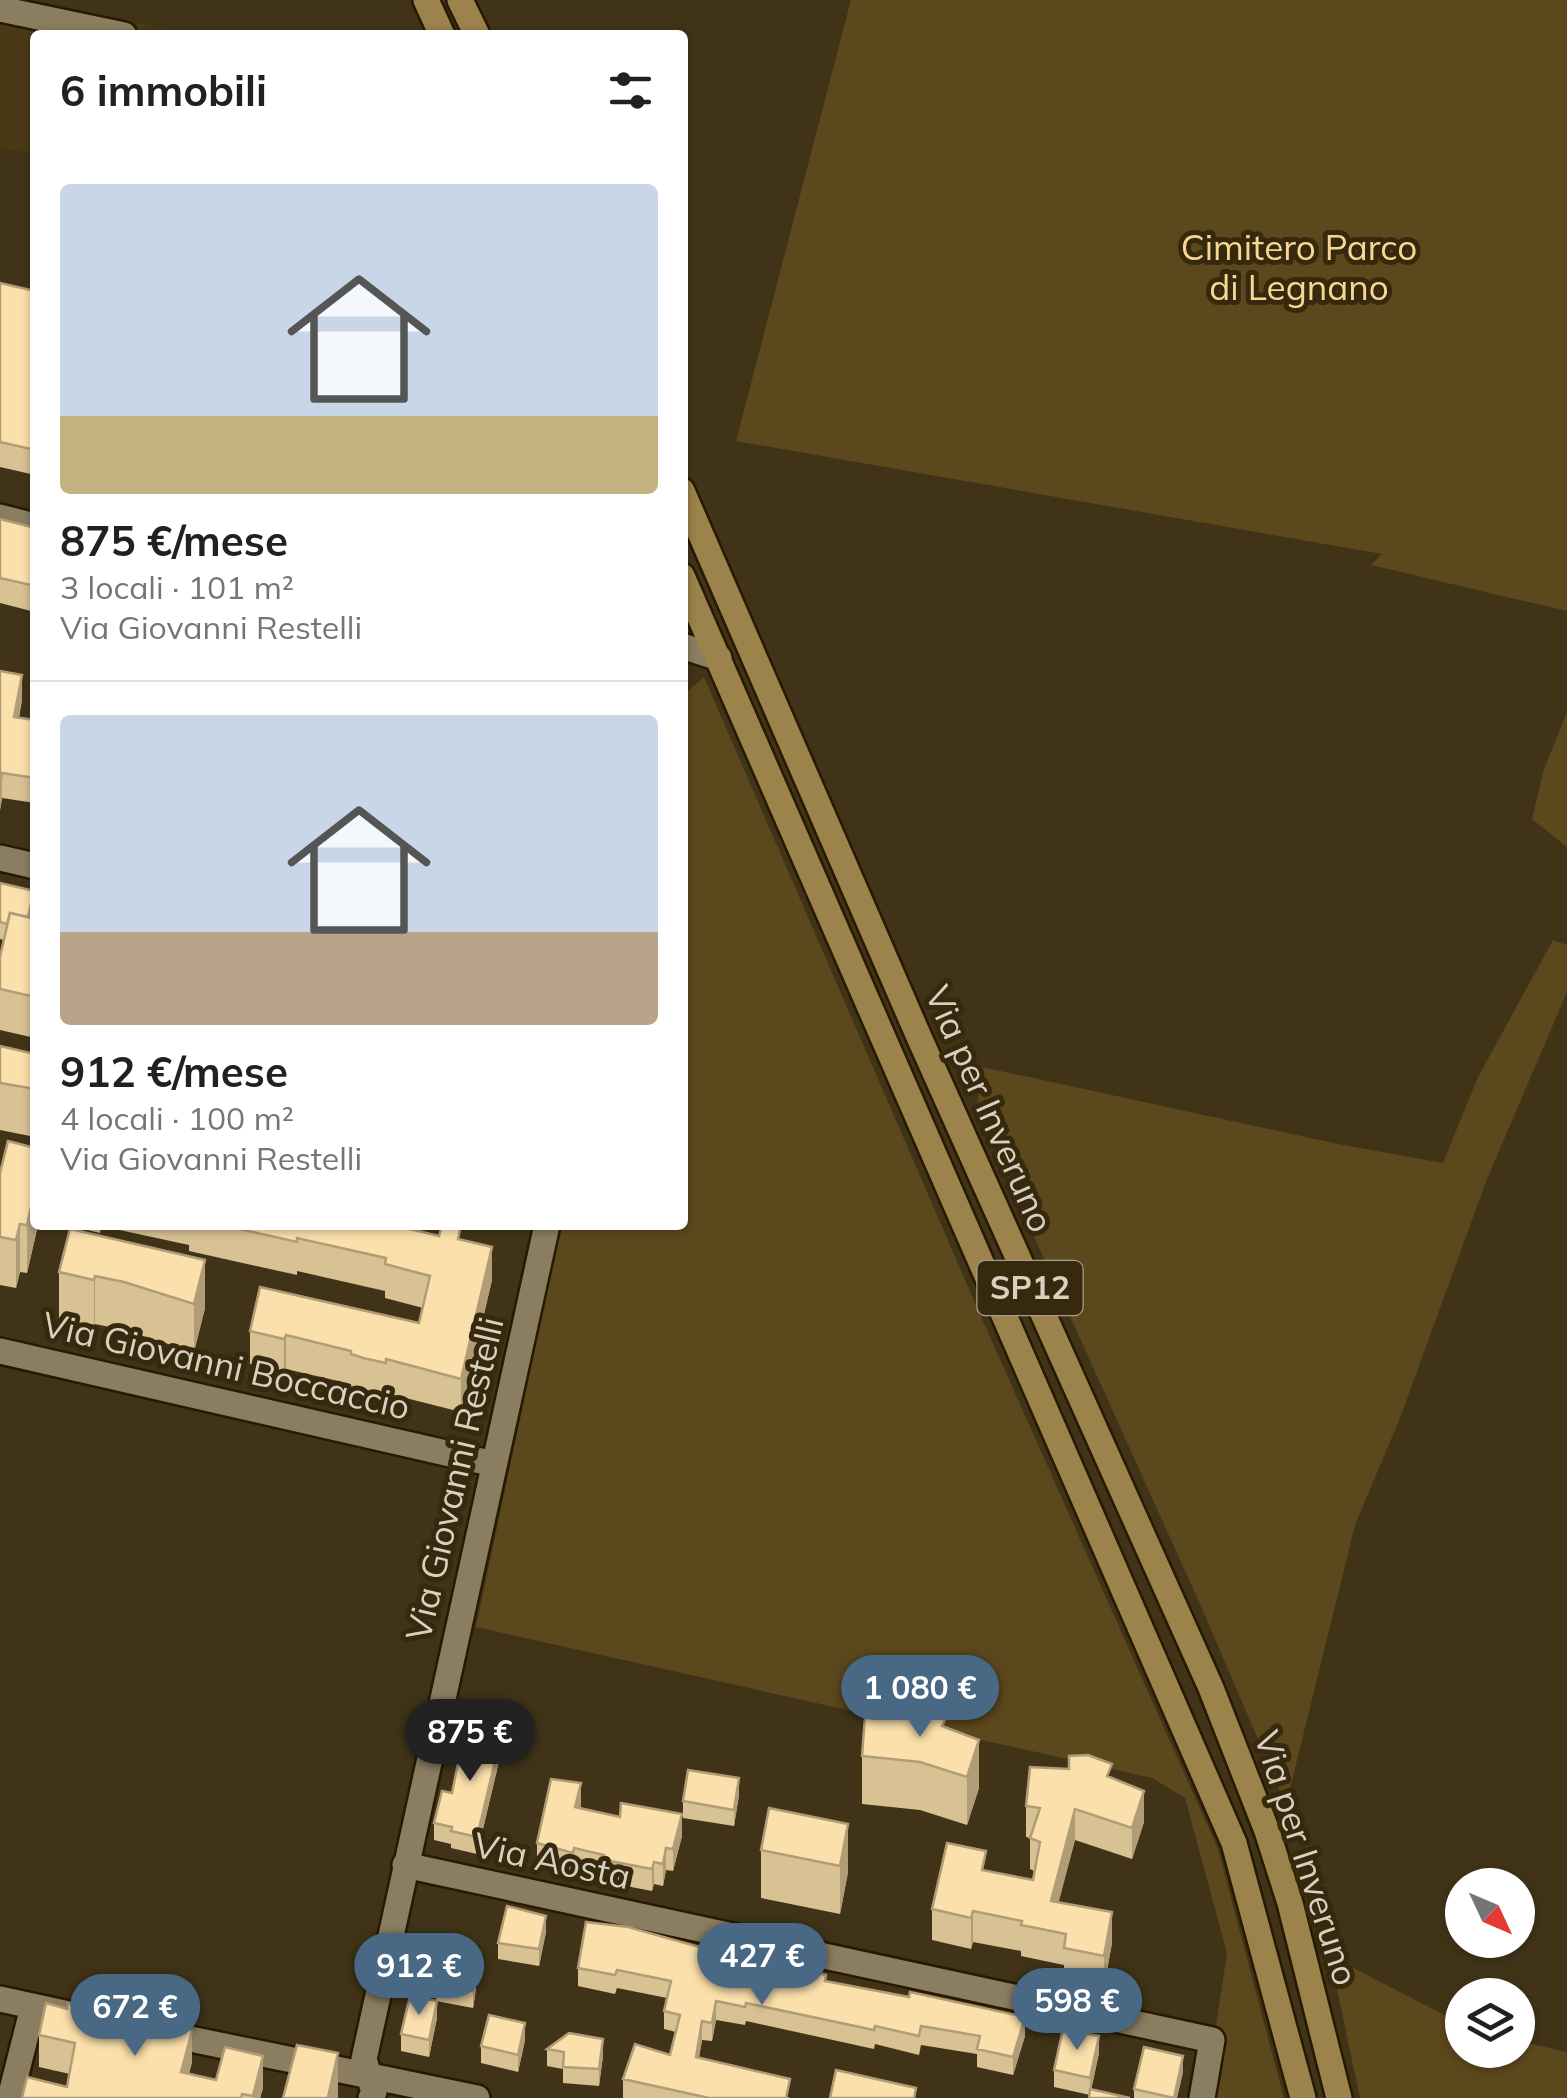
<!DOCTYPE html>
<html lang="it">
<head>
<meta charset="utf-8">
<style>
  body { margin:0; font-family:Mulish,sans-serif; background:#f2f2f2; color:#202124; height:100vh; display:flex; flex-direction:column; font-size:38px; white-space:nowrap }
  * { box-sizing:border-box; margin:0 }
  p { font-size:32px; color:#757577 }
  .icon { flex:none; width:55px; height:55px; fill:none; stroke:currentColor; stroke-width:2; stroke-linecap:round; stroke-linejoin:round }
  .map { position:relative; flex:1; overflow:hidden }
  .side { position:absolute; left:30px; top:30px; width:658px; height:1200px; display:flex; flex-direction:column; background:#fff; border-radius:10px; box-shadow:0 2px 8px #0004 }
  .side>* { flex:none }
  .needle { width:65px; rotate:134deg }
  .controls { position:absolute; left:1445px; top:1868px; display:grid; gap:20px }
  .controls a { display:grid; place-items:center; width:90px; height:90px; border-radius:50%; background:#fff; box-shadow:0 2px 8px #0004; font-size:50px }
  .price { position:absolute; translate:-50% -85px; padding:0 22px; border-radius:35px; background:#486883; color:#fff; font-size:32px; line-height:65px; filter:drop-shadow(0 2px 5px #0008) }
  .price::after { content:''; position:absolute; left:50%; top:60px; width:30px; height:22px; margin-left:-15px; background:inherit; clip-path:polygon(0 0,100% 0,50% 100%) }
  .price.current { background:#222; color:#fff }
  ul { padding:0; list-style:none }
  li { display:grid; align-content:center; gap:20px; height:530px; padding:0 30px }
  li+li { border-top:2px solid #e0e0e0 }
  li span { display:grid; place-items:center; height:310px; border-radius:10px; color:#555 }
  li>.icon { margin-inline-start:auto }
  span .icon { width:180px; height:180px; fill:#fffc; stroke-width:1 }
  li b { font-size:42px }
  h2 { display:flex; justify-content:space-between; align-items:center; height:120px; padding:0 30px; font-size:42px }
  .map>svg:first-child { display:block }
  .built { fill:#493917 }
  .green { fill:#5c481d }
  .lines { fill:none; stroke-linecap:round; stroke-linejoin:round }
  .minor-casing { stroke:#261a01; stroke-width:30 }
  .major-casing { stroke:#261a01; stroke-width:30 }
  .minor { stroke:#8b7d60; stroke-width:25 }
  .major { stroke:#9c824b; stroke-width:25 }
  .wall { fill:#d8c193 }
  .shaded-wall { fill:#b09d78 }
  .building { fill:#fbe0ab; stroke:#b09d78; stroke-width:2.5 }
  .labels { text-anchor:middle; stroke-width:10; stroke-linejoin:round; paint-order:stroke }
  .shield { fill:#36290e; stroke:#a79e8b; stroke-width:2.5 }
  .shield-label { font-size:32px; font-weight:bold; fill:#d8d0c1 }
  .park-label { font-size:35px; fill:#f8d693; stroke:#36290e }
  .street-label { font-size:35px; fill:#d8d0c1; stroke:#36290e }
</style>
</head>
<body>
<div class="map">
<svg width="1567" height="2098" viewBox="0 0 1567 2098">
  <rect width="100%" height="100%" fill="#403318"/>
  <path class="built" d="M 0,0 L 26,0 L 196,35 L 35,35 L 35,154 L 0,147 Z"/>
  <g class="green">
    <path d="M 851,0 L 1567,0 L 1567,611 L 1371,565 L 1382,554 L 736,441 Z"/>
    <path d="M 704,677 L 982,1319 L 1218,1849 L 1284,2098 L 1205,2098 L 1227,1953 L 1185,1798 L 1152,1778 L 476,1627 L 561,1225 L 682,1225 L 682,696 Z"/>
    <path d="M 1567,712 L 1567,847 L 1532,819 L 1544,769 Z"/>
    <path d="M 1553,940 L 1567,945 L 1567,992 L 1487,1179 L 1400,1418 L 1355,1525 L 1286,1805 L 1204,1613 L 977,1110 L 982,1067 L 1343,1145 L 1443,1163 L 1478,1077 Z"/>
    <path d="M 1330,1956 L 1462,2024 L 1462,2050 L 1518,2050 L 1518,2041 L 1567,2052 L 1567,2098 L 1360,2098 Z"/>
  </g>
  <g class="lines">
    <g class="minor-casing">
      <g id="minor">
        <path d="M 0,9 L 124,35"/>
        <path d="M 0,517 L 35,526"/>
        <path d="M 682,646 L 719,658"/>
        <path d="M 0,858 L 35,866"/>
        <path d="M 0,1351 L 494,1464"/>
        <path d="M 405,1865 L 1212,2040 L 1202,2098"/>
        <path d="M 0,1999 L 78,2016"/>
        <path d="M 161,2033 L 477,2098"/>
        <path d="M 10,2098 L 33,2007"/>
        <path d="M 371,2098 L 374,2092 L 364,2059 L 547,1225"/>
      </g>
    </g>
    <g class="major-casing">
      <g id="major">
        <path d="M 426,0 L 442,35"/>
        <path d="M 460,0 L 477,35"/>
        <path d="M 682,491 L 919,1037 L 1211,1688 L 1267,1831 L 1290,1903 L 1339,2098"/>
        <path d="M 682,576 L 1234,1843 L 1303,2098"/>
      </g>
    </g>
    <use href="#minor" class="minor"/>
    <use href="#major" class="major"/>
  </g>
  <g class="wall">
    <path d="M 0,283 L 35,291 L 35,475 L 0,467 Z"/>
    <path d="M 0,519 L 35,528 L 35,612 L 0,603 Z"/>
    <path d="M 0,671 L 22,700 L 19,718 L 35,720 L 35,803 L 2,798 L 0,810 Z"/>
    <path d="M 0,883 L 34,908 L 32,918 L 35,919 L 35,1038 L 0,1030 L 0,957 L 4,940 L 0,939 Z"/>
    <path d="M 0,1046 L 35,1054 L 35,1137 L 0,1130 Z"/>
    <path d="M 0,1173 L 35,1225 L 38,1225 L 27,1273 L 20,1272 L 16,1288 L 0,1285 Z"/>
    <path d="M 76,1225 L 396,1225 L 439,1236 L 461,1240 L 492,1280 L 461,1412 L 386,1393 L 386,1396 L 363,1391 L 351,1388 L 351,1384 L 286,1369 L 284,1372 L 250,1364 L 250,1331 L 419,1323 L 423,1308 L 385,1298 L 385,1291 L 297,1271 L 297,1275 L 189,1251 L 189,1245 L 101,1226 L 100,1233 L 76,1227 Z"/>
    <path d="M 70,1229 L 205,1308 L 194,1352 L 124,1330 L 95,1324 L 94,1328 L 59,1320 L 59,1272 Z"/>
    <path d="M 948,1728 L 979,1788 L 967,1825 L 920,1810 L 862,1804 L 862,1756 Z"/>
    <path d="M 501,1753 L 477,1854 L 451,1848 L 451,1844 L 434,1840 L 434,1823 L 452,1793 Z"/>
    <path d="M 1112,1778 L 1144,1822 L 1132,1859 L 1075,1840 L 1058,1902 L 1112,1943 L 1104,1987 L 1064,1979 L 1064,1965 L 1021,1956 L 1021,1951 L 973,1942 L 971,1949 L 932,1940 L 932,1909 L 986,1871 L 1033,1880 L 1034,1871 L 1030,1869 L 1030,1838 L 1026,1837 L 1026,1806 Z"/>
    <path d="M 739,1795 L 734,1826 L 683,1818 L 683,1801 Z"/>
    <path d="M 581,1805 L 580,1808 L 682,1836 L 673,1871 L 666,1870 L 663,1886 L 654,1884 L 652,1891 L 605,1882 L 604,1877 L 574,1870 L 573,1875 L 537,1865 L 537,1843 Z"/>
    <path d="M 769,1808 L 848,1872 L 840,1914 L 761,1898 L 761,1850 Z"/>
    <path d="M 546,1932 L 539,1966 L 498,1959 L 498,1943 Z"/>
    <path d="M 724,1954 L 765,1960 L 826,1981 L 1025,2036 L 1013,2075 L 977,2067 L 977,2054 L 921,2045 L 919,2055 L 875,2044 L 874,2049 L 746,2021 L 745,2025 L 716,2020 L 712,2041 L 702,2040 L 699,2057 L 790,2098 L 623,2098 L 623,2079 L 670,2055 L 676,2032 L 664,2029 L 664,2011 L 667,1998 L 617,1988 L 615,1994 L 578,1986 L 578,1968 Z"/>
    <path d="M 436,1984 L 476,1989 L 473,2008 L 436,2001 Z"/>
    <path d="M 437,2018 L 429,2057 L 401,2051 L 401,2034 Z"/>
    <path d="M 39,2035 L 192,2062 L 189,2074 L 263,2088 L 260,2098 L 22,2098 L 67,2087 L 70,2074 L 39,2067 Z"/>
    <path d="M 525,2040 L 518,2072 L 481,2063 L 481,2046 Z"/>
    <path d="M 547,2049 L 603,2056 L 599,2086 L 563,2083 L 563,2069 L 547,2066 Z"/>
    <path d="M 1099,2053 L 1090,2095 L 1054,2087 L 1054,2070 Z"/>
    <path d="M 1183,2072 L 1177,2098 L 1134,2098 L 1134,2089 Z"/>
  </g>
  <g class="shaded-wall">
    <path d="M 22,675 L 22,700 L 14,742 L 14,717 Z"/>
    <path d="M 2,773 L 2,798 L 0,810 L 0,785 Z"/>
    <path d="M 34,891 L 34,908 L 26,945 L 26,928 Z"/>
    <path d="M 35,1153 L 35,1225 L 38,1225 L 27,1273 L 27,1225 L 32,1165 Z"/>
    <path d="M 20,1224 L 20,1272 L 16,1288 L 16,1240 Z"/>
    <path d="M 492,1247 L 492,1280 L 461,1412 L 461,1379 Z"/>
    <path d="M 205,1260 L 205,1308 L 194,1352 L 194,1304 Z"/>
    <path d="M 95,1276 L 95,1324 L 94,1328 L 94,1280 Z"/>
    <path d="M 286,1335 L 286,1369 L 284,1372 L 284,1339 Z"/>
    <path d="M 501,1736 L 501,1753 L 477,1854 L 477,1837 Z"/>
    <path d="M 979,1740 L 979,1788 L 967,1825 L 967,1777 Z"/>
    <path d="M 739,1778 L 739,1795 L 734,1826 L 734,1810 Z"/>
    <path d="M 581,1783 L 581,1805 L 575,1829 L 575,1807 Z"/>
    <path d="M 1144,1791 L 1144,1822 L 1132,1859 L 1132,1828 Z"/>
    <path d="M 1075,1809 L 1075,1840 L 1051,1932 L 1051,1901 Z"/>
    <path d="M 682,1814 L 682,1836 L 673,1871 L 673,1849 Z"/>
    <path d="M 848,1824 L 848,1872 L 840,1914 L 840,1866 Z"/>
    <path d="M 666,1848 L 666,1870 L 663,1886 L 663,1864 Z"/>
    <path d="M 654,1862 L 654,1884 L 652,1891 L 652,1869 Z"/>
    <path d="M 973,1911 L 973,1942 L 971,1949 L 971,1918 Z"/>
    <path d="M 1112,1912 L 1112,1943 L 1104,1987 L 1104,1956 Z"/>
    <path d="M 546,1916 L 546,1932 L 539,1966 L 539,1949 Z"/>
    <path d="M 476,1972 L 476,1989 L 473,2008 L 473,1991 Z"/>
    <path d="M 437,2001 L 437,2018 L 429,2057 L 429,2040 Z"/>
    <path d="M 716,2001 L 716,2020 L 712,2041 L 712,2023 Z"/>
    <path d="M 1025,2017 L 1025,2036 L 1013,2075 L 1013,2057 Z"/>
    <path d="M 702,2021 L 702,2040 L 696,2075 L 696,2057 Z"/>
    <path d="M 525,2023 L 525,2040 L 518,2072 L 518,2055 Z"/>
    <path d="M 192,2031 L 192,2062 L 182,2098 L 181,2072 Z"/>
    <path d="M 1099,2036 L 1099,2053 L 1090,2095 L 1090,2078 Z"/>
    <path d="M 603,2039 L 603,2056 L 599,2086 L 599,2069 Z"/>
    <path d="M 338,2053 L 338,2098 L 328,2098 Z"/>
    <path d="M 263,2056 L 263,2088 L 260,2098 L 253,2098 Z"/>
    <path d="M 1183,2056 L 1183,2072 L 1177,2098 L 1174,2098 Z"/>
  </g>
  <g class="building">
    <path d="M 0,283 L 35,291 L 35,450 L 0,442 Z"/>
    <path d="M 0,519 L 35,528 L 35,586 L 0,578 Z"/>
    <path d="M 0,671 L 22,675 L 14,717 L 35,720 L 35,778 L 2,773 L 0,785 Z"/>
    <path d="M 0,883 L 34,891 L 28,917 L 10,913 L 7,924 L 0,922 Z"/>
    <path d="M 10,913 L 35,919 L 35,949 L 32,961 L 35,961 L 35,997 L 0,989 L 0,957 Z"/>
    <path d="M 0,1046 L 35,1054 L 35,1089 L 0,1083 Z"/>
    <path d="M 8,1141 L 35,1148 L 32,1165 L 35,1166 L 35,1189 L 27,1225 L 20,1224 L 16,1240 L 0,1237 L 0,1173 Z"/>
    <path d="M 222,1225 L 393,1225 L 439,1236 L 442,1225 L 461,1225 L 458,1239 L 492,1247 L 461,1379 L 386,1359 L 386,1363 L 363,1358 L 351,1354 L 351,1351 L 286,1335 L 284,1339 L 250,1331 L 260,1287 L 419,1323 L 430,1276 L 385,1264 L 386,1258 L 297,1238 L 297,1242 Z"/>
    <path d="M 70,1229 L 205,1260 L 194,1304 L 124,1282 L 95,1276 L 94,1280 L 59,1272 Z"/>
    <path d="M 923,1704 L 948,1714 L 942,1726 L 979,1740 L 967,1777 L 920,1762 L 862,1756 L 865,1717 L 904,1719 L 905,1706 Z"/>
    <path d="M 465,1729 L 501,1736 L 477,1837 L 451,1831 L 452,1827 L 434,1823 L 442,1791 L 452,1793 Z"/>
    <path d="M 1088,1755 L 1112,1764 L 1107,1776 L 1144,1791 L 1132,1828 L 1075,1809 L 1051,1901 L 1112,1912 L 1104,1956 L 1064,1948 L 1066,1934 L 1021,1925 L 1022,1921 L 973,1911 L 971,1918 L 932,1909 L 947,1843 L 986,1851 L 982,1870 L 1033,1880 L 1040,1842 L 1030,1838 L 1040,1808 L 1026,1806 L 1030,1767 L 1069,1769 L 1069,1756 Z"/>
    <path d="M 688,1770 L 739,1778 L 734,1810 L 683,1801 Z"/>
    <path d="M 551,1779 L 581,1783 L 575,1807 L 620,1817 L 621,1803 L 682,1814 L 673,1849 L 666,1848 L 663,1864 L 654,1862 L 652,1869 L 605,1860 L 604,1855 L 574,1848 L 573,1853 L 537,1843 Z"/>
    <path d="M 769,1808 L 848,1824 L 840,1866 L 761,1850 Z"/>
    <path d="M 507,1906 L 546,1916 L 539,1949 L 498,1943 Z"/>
    <path d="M 586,1922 L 628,1927 L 724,1954 L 725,1949 L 765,1957 L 764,1960 L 826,1975 L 825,1981 L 909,1997 L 910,1992 L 1025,2017 L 1013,2057 L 977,2049 L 980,2036 L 921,2026 L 919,2036 L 875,2026 L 874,2030 L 746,2003 L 745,2007 L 716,2001 L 712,2023 L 702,2021 L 696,2057 L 790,2079 L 786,2098 L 709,2098 L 623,2079 L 635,2044 L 670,2055 L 680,2015 L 664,2011 L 671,1981 L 617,1970 L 615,1975 L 578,1968 Z"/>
    <path d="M 441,1965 L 476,1972 L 473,1991 L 436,1984 Z"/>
    <path d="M 410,1996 L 437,2001 L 429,2040 L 401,2034 Z"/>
    <path d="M 46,2003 L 67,2009 L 68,2003 L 188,2027 L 192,2031 L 181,2072 L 216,2080 L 225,2047 L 263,2056 L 253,2096 L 242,2094 L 241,2098 L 22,2098 L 27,2077 L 67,2087 L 75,2043 L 39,2035 Z"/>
    <path d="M 489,2015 L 525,2023 L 518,2055 L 481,2046 Z"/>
    <path d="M 1063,2029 L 1099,2036 L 1090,2078 L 1054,2070 Z"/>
    <path d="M 569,2033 L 603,2039 L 599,2069 L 563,2067 L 564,2052 L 547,2049 Z"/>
    <path d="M 297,2045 L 338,2053 L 328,2097 L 333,2098 L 283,2098 Z"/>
    <path d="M 1144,2047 L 1183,2056 L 1174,2098 L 1134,2089 Z"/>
    <path d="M 836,2070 L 916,2088 L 914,2098 L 830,2098 Z"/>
    <path d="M 1090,2089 L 1130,2098 L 1089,2098 Z"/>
  </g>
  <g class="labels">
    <rect class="shield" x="977.5" y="1261" width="105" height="54" rx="8"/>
    <g class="shield-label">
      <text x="1030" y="1299">SP12</text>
    </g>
    <g class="park-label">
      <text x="1299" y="260">Cimitero Parco<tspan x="1299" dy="40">di Legnano</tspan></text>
    </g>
    <g class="street-label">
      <text transform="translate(989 1109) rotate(66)" y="12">Via per Inveruno</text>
      <text transform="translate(226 1366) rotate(13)" y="12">Via Giovanni Boccaccio</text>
      <text transform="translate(455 1479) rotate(-77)" y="12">Via Giovanni Restelli</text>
      <text transform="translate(1306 1858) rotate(72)" y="12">Via per Inveruno</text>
      <text transform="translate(552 1861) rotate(12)" y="12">Via Aosta</text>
    </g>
  </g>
</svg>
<div class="controls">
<a><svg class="needle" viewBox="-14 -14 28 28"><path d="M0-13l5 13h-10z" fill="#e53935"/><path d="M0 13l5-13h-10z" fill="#757577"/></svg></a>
<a><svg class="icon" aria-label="layers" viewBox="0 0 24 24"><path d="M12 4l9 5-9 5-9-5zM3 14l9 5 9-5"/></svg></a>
</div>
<b class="price" style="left:920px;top:1740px">1 080 €</b>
<b class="price current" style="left:470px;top:1784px">875 €</b>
<b class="price" style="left:762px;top:2008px">427 €</b>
<b class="price" style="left:419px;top:2018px">912 €</b>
<b class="price" style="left:1077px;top:2053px">598 €</b>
<b class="price" style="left:135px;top:2059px">672 €</b>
<section class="side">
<h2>6 immobili<svg class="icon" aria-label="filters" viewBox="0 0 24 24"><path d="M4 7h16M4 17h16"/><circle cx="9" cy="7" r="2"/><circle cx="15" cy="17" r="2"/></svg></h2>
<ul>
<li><span style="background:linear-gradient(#c9d6e8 75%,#c2b280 0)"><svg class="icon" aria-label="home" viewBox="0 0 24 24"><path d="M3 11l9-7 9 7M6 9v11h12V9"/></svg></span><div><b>875 €/mese</b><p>3 locali · 101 m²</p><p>Via Giovanni Restelli</p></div></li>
<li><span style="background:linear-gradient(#c9d6e8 70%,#b9a48a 0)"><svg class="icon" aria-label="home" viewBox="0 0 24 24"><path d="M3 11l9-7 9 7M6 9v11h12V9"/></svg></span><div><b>912 €/mese</b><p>4 locali · 100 m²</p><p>Via Giovanni Restelli</p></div></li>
</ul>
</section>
</div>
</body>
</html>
